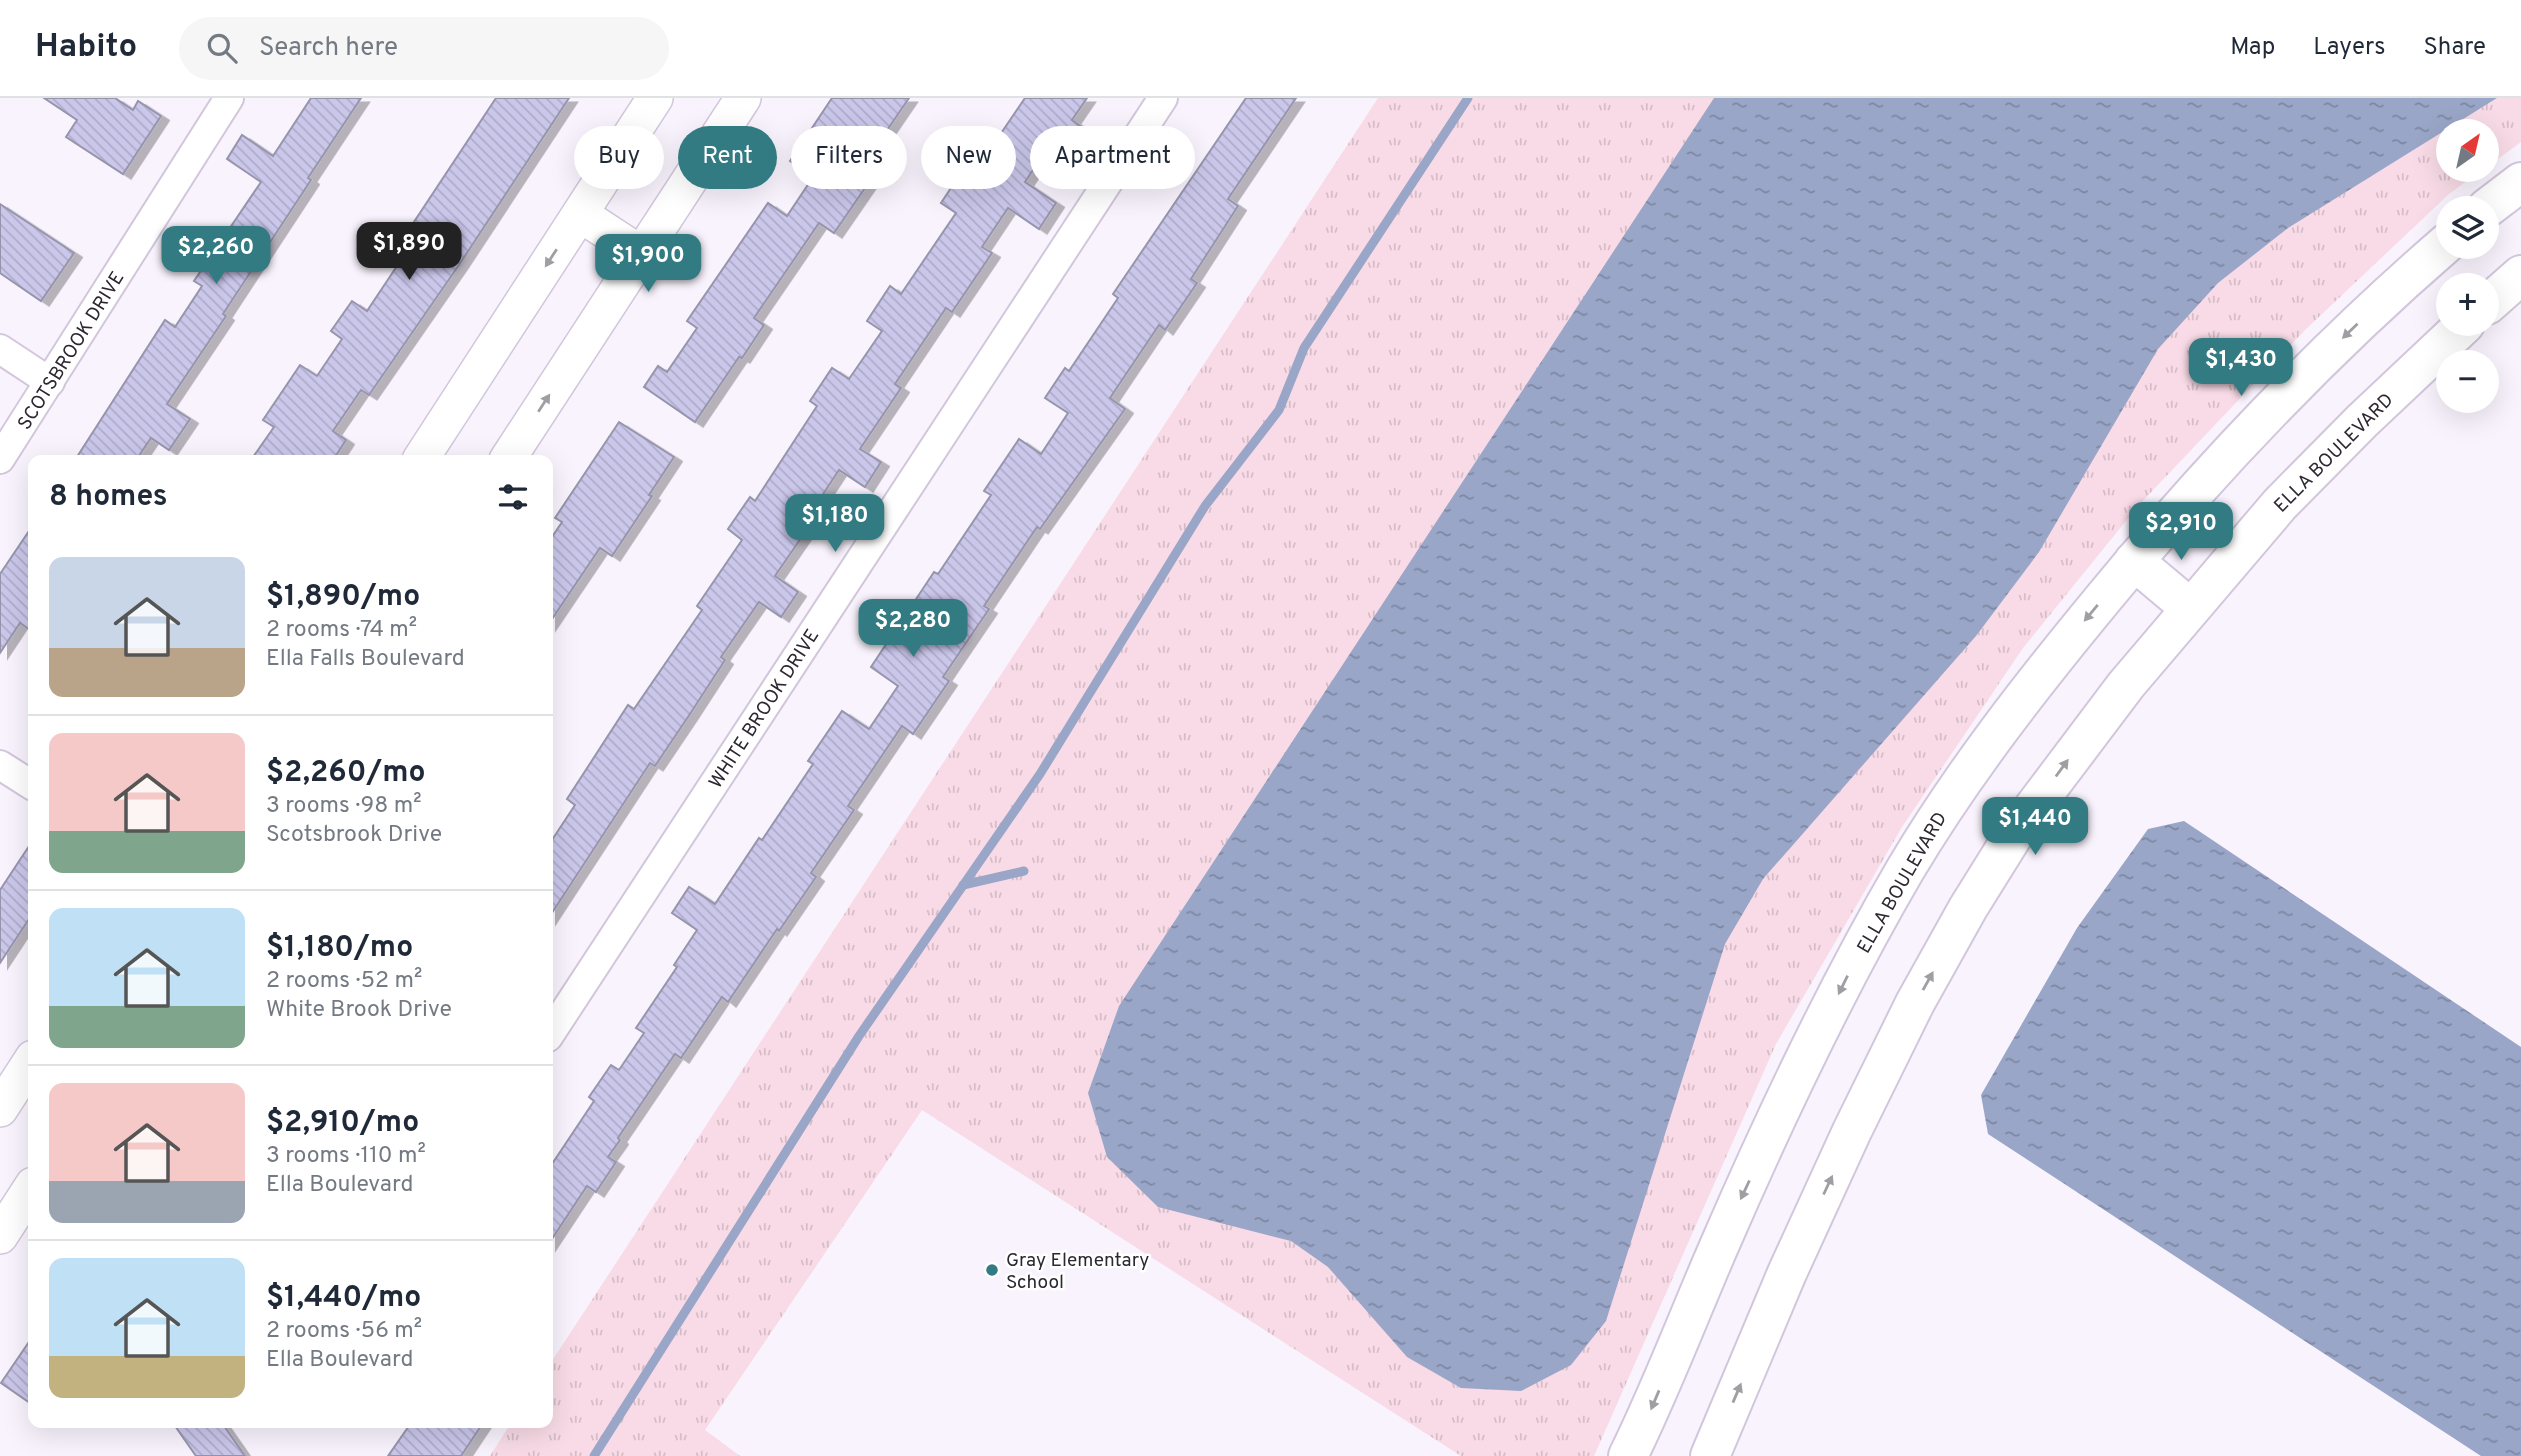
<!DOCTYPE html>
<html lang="en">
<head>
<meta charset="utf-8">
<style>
  body { margin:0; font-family:Overpass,sans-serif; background:#f6f6f7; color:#1f2937; height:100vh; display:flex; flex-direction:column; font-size:26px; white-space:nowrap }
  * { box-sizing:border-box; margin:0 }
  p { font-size:23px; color:#747a83 }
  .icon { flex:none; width:38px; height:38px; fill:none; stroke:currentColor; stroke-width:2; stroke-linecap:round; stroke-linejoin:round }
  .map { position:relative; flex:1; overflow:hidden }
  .panel { position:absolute; left:28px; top:357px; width:525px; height:973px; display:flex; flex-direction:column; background:#fff; border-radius:14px; box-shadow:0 7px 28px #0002 }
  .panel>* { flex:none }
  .banner { position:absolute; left:574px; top:28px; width:665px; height:63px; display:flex; gap:14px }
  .needle { width:46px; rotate:34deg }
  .tools { position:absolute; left:2436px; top:21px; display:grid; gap:14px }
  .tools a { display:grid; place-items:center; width:63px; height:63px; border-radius:50%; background:#fff; box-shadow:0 7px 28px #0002; font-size:35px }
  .price { position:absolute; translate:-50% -60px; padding:0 16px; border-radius:14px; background:#327b82; color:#fff; font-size:23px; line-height:46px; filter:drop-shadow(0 2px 4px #0008) }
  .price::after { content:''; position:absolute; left:50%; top:42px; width:21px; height:16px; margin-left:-10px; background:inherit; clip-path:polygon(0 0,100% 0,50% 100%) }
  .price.on { background:#222; color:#fff }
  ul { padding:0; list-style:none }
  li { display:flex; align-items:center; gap:21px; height:175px; padding:0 21px }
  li+li { border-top:2px solid #e0e1e3 }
  li span { display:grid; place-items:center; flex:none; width:196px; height:140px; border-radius:14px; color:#555 }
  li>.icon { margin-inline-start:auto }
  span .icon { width:84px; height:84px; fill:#fffc; stroke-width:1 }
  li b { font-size:30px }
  h2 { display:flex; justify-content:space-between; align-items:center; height:84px; padding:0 21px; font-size:30px }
  .chip { padding:0 24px; border-radius:32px; background:#fff; box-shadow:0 7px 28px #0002; font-size:24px; line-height:63px }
  .chip.on { background:#327b82; color:#fff }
  header { display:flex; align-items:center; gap:42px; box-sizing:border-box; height:98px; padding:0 35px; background:#fff; border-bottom:2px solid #e0e1e3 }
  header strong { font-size:33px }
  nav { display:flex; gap:38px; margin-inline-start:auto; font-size:24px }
  .search { width:490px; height:63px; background:#f6f6f7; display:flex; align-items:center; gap:18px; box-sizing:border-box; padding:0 24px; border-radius:38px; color:#747a83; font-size:26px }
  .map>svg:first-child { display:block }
  .grass { fill:url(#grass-tufts) }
  .water { fill:url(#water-ripples) }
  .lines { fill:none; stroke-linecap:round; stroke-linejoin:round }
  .stream { stroke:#99a6c7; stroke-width:9 }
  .building { fill:url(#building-back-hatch); stroke:#9795ac; stroke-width:2; filter:url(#shadow) }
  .minor-casing { stroke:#d2c6dc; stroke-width:32 }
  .tertiary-casing { stroke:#d2c6dc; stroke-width:38 }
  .secondary-casing { stroke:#d2c6dc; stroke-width:42 }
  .minor { stroke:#fff; stroke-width:28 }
  .tertiary { stroke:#fff; stroke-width:35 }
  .secondary { stroke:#fff; stroke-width:38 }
  .oneway { fill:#a09ea2 }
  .poi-dot { fill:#327b82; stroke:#fff; stroke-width:2.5 }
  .labels { text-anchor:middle; stroke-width:5; stroke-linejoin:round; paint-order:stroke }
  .street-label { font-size:19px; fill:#2c2730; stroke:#fff }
  .poi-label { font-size:19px; fill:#2c2730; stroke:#fff; text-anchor:start }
</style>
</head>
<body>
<header>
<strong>Habito</strong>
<div class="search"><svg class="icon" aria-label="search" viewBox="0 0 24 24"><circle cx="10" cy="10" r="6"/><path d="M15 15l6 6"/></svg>Search here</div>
<nav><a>Map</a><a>Layers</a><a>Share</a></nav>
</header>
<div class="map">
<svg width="2521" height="1358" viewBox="0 0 2521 1358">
  <defs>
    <pattern id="grass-tufts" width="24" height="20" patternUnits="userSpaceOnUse" patternTransform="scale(1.75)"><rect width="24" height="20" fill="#f8dbe6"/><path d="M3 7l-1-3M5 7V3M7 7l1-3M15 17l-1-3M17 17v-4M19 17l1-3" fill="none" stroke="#d5bcc6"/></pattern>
    <pattern id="water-ripples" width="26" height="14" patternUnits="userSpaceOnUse" patternTransform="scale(1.75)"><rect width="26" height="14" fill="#99a6c7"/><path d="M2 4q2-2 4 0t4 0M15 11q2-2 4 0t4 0" fill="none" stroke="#7d87a2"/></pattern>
    <pattern id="building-back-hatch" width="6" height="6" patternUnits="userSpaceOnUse" patternTransform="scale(1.75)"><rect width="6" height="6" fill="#cac7eb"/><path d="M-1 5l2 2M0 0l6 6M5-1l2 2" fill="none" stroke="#aeabca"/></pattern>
    <filter id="shadow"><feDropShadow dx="8" dy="4.5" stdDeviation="0" flood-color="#0004"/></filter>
  </defs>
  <rect width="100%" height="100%" fill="#f9f3fd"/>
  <path class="grass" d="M 1378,0 L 2521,0 L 2521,44 L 2487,69 L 2487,33 L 2448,33 L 2448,72 L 2482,72 L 2449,96 L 2304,233 L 2138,408 L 2023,550 L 1902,729 L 1776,946 L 1594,1358 L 1461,1358 L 922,1012 L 705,1332 L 740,1358 L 490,1358 L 511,1325 L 548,1325 L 548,1269 Z"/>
  <g class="water">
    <path d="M 1714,0 L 2497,0 L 2288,130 L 2218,185 L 2158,251 L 2039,454 L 1976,538 L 1763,781 L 1725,846 L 1606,1223 L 1571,1267 L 1521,1293 L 1461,1290 L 1407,1259 L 1328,1169 L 1291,1143 L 1158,1109 L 1107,1059 L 1088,995 L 1119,908 Z"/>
    <path d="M 2184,723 L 2521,949 L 2521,1358 L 2481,1358 L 1988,1036 L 1981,997 L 2077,830 L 2148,731 Z"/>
  </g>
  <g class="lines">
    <g class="stream">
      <path d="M 963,787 L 1024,773"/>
      <path d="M 594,1358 L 859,938 L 1040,676 L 1205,408 L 1279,312 L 1304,250 L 1468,0"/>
    </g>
  </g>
  <g class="building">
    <path d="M 44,0 L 115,0 L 133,12 L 138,3 L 161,18 L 123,76 L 66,39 L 77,22 Z"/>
    <path d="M 311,0 L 361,0 L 308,80 L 311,82 L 223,216 L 226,218 L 167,306 L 190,321 L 169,352 L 151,340 L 136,362 L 75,362 L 165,222 L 175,229 L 202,188 L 194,183 L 261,84 L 227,61 L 242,37 L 273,58 Z"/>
    <path d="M 496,0 L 569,0 L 459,167 L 369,297 L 361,292 L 333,333 L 346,342 L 333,362 L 251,362 L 274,329 L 263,322 L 300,267 L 317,278 L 342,241 L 331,233 L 352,203 L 367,213 L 417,138 L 408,133 Z"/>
    <path d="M 832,0 L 909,0 L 862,69 L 874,77 L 834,135 L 819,125 L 754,220 L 764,227 L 742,260 L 739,259 L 695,324 L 644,289 L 658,268 L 667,274 L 697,230 L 687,223 L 768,105 L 787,118 L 813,79 L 790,63 Z"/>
    <path d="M 1025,0 L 1087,0 L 1072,22 L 1100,42 L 1083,66 L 1051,45 L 1025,84 L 1056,105 L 1039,131 L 1008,110 L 982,149 L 992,155 L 952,214 L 946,210 L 895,286 L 901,290 L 860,351 L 881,364 L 865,389 L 839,372 L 812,413 L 817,417 L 775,478 L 798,494 L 781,519 L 759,504 L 721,559 L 725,562 L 690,616 L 655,668 L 650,665 L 548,821 L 548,748 L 575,707 L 567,701 L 628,607 L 634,611 L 702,512 L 697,508 L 742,442 L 728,431 L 750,399 L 755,403 L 817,308 L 810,303 L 832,270 L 849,281 L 882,233 L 867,223 L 890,188 L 901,196 L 956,115 L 941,105 L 963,72 L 972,78 Z"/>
    <path d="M 1246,0 L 1296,0 L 1228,101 L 1238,108 L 1191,181 L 1197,185 L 1165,232 L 1159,227 L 1110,300 L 1125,311 L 1040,431 L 1037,429 L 984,508 L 989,511 L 943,579 L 949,583 L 913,636 L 902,628 L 848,708 L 854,712 L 811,775 L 816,779 L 779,833 L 777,831 L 728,904 L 722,899 L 681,960 L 675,956 L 618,1040 L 620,1042 L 608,1059 L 616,1064 L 596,1094 L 587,1088 L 548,1147 L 548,1072 L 594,1003 L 589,999 L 611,967 L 619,972 L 644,935 L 636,930 L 677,869 L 674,867 L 697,832 L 672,815 L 689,789 L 715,806 L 759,740 L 762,742 L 813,666 L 808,663 L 842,613 L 869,631 L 898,588 L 871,569 L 934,474 L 938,476 L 991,397 L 984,393 L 1019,341 L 1041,356 L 1068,315 L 1045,300 L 1065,270 L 1069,273 L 1118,200 L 1113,196 Z"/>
    <path d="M 0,106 L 74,155 L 41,203 L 0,175 Z"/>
    <path d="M 619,324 L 674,359 L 649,397 L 652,398 L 612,458 L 600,450 L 548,527 L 548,445 L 562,424 L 555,420 Z"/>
    <path d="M 33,427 L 33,534 L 20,525 L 0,555 L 0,476 Z"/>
    <path d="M 33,742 L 33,815 L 0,865 L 0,792 Z"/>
    <path d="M 33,1238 L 33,1307 L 1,1285 Z"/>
    <path d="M 173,1325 L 222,1325 L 245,1358 L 196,1358 Z"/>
    <path d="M 411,1325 L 483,1325 L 461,1358 L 388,1358 Z"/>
  </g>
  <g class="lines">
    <g class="minor-casing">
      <g id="minor">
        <path d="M 0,251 L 50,284"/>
        <path d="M 0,361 L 229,0"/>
        <path d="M 0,667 L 33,688"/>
        <path d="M 548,939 L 1163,0"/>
      </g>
    </g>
    <g class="tertiary-casing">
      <g id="tertiary">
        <path d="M 580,116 L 641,156"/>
        <path d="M 420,362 L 655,0"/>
        <path d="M 507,362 L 743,0"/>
        <path d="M 0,1011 L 33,960"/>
        <path d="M 0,1138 L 33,1087"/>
      </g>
    </g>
    <g class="secondary-casing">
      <g id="secondary">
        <path d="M 2487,110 L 2521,84"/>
        <path d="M 2487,207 L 2521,177"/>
        <path d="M 2134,463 L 2190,510"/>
        <path d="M 1628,1358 C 1662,1289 1689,1217 1720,1146 C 1775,1019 1835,892 1905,772 C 1962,676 2031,588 2102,502 C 2208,373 2322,253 2448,144"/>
        <path d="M 1710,1358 L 1787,1175 L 1852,1033 L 1915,905 L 1968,810 L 2016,733 L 2126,587 L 2280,406 L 2362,323 L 2465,226"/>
      </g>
    </g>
    <use href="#minor" class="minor"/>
    <use href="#tertiary" class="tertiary"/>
    <use href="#secondary" class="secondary"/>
  </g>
  <defs><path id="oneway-solid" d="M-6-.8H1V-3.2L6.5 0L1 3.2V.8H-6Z" transform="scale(1.75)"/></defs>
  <g class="oneway">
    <use href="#oneway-solid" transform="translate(551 160) rotate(123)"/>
    <use href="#oneway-solid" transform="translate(2350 233) rotate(136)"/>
    <use href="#oneway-solid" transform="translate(544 305) rotate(-57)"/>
    <use href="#oneway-solid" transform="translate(2091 515) rotate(130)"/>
    <use href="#oneway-solid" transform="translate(2062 670) rotate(-54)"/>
    <use href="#oneway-solid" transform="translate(1928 883) rotate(-61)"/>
    <use href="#oneway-solid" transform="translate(1843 887) rotate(116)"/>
    <use href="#oneway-solid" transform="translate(1828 1087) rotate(-65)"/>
    <use href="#oneway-solid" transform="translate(1745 1092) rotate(115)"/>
    <use href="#oneway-solid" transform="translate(1737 1295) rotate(-67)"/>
    <use href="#oneway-solid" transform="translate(1655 1302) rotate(113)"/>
  </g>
  <circle class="poi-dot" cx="992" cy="1172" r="7"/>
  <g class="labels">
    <g class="street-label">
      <text transform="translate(70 252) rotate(-58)" y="7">SCOTSBROOK DRIVE</text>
      <text transform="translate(2333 354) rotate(-45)" y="7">ELLA BOULEVARD</text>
      <text transform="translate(763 610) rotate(-57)" y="7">WHITE BROOK DRIVE</text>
      <text transform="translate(1901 784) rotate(-60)" y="7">ELLA BOULEVARD</text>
    </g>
    <g class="poi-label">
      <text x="1006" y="1168">Gray Elementary<tspan x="1006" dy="22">School</tspan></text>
    </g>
  </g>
</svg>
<div class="tools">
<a><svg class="needle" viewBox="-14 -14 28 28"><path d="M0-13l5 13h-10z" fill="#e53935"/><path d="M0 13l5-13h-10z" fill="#747a83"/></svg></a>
<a><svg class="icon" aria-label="layers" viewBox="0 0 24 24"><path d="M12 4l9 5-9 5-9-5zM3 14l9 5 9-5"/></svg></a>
<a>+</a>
<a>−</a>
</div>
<b class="price on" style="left:409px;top:184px">$1,890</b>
<b class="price" style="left:216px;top:188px">$2,260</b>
<b class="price" style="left:648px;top:196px">$1,900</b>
<b class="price" style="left:2241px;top:300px">$1,430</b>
<b class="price" style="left:835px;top:456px">$1,180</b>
<b class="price" style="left:2181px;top:464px">$2,910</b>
<b class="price" style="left:913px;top:561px">$2,280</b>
<b class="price" style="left:2035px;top:759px">$1,440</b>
<div class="banner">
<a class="chip">Buy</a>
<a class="chip on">Rent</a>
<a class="chip">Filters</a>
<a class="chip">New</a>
<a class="chip">Apartment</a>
</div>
<section class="panel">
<h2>8 homes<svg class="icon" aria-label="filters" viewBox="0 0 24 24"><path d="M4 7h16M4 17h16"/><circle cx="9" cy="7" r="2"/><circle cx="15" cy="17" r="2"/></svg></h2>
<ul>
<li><span style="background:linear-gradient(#c9d6e8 65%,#b9a48a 0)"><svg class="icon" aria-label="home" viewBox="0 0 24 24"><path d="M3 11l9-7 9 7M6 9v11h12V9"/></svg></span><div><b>$1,890/mo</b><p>2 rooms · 74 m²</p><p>Ella Falls Boulevard</p></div></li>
<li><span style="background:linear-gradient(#f6c9c9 70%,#7fa58c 0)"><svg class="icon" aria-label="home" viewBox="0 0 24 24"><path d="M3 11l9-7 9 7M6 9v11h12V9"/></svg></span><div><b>$2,260/mo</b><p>3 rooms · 98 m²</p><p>Scotsbrook Drive</p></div></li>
<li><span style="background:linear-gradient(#bfe0f5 70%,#7fa58c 0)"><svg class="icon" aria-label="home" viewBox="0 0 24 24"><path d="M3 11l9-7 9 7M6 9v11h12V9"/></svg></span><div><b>$1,180/mo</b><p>2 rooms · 52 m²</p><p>White Brook Drive</p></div></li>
<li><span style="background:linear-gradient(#f6c9c9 70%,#9aa5b1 0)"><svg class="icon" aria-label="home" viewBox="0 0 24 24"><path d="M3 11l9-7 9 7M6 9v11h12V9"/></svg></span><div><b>$2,910/mo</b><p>3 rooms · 110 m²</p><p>Ella Boulevard</p></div></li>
<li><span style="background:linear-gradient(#bfe0f5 70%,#c2b280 0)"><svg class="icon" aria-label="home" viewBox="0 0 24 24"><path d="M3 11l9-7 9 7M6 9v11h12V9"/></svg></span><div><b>$1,440/mo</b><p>2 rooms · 56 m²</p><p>Ella Boulevard</p></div></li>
</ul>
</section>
</div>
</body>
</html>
